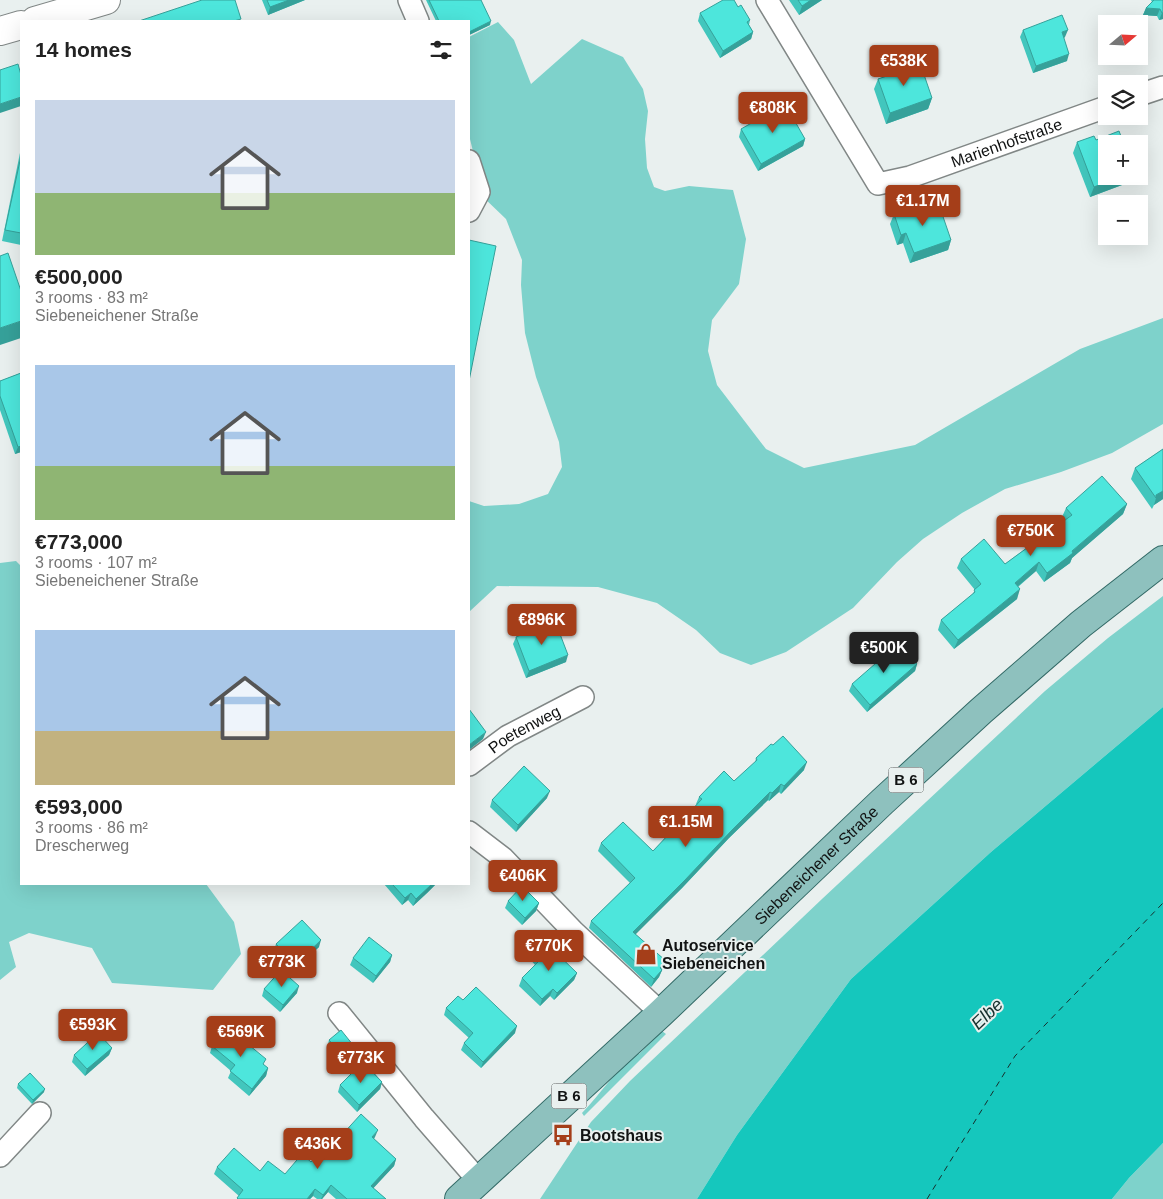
<!DOCTYPE html>
<html lang="en">
<head>
<meta charset="utf-8">
<style>
  body { margin:0; font-family:Helvetica,sans-serif; background:#f2f2f2; color:#222; height:100vh; display:flex; flex-direction:column; font-size:19px; white-space:nowrap }
  * { box-sizing:border-box; margin:0 }
  p { font-size:16px; color:#767676 }
  .icon { flex:none; width:28px; height:28px; fill:none; stroke:currentColor; stroke-width:2; stroke-linecap:round; stroke-linejoin:round }
  .map { position:relative; flex:1; overflow:hidden }
  .side { position:absolute; left:20px; top:20px; width:450px; height:865px; display:flex; flex-direction:column; background:#fff; border-radius:0px; box-shadow:0 5px 20px #0002 }
  .side>* { flex:none }
  .needle { width:32px; rotate:71deg }
  .fabs { position:absolute; left:1098px; top:15px; display:grid; gap:10px }
  .fabs a { display:grid; place-items:center; width:50px; height:50px; border-radius:0px; background:#fff; box-shadow:0 5px 20px #0002; font-size:25px }
  .price { position:absolute; translate:-50% -42px; padding:0 11px; border-radius:5px; background:#a53e19; color:#fff; font-size:16px; line-height:32px; filter:drop-shadow(0 1px 2px #0008) }
  .price::after { content:''; position:absolute; left:50%; top:30px; width:15px; height:11px; margin-left:-8px; background:inherit; clip-path:polygon(0 0,100% 0,50% 100%) }
  .price.selected { background:#222; color:#fff }
  ul { padding:0; list-style:none }
  li { display:grid; align-content:center; gap:10px; height:265px; padding:0 15px }
  li span { display:grid; place-items:center; height:155px; border-radius:0px; color:#555 }
  li>.icon { margin-inline-start:auto }
  span .icon { width:90px; height:90px; fill:#fffc; stroke-width:1 }
  li b { font-size:21px }
  h2 { display:flex; justify-content:space-between; align-items:center; height:60px; padding:0 15px; font-size:21px }
  .map>svg:first-child { display:block }
  .green { fill:#7ed2cb }
  .water { fill:#15c7bd }
  .lines { fill:none; stroke-linecap:round; stroke-linejoin:round }
  .ferry { stroke:#162f2d; stroke-width:1; stroke-dasharray:6 5; stroke-linecap:butt }
  .street-casing { stroke:#818786; stroke-width:24 }
  .secondary-casing { stroke:#818786; stroke-width:30 }
  .primary-casing { stroke:#326966; stroke-width:30 }
  .street { stroke:#fff; stroke-width:21 }
  .secondary { stroke:#fff; stroke-width:28 }
  .primary { stroke:#8ec1be; stroke-width:28 }
  .wall { fill:#42c6bd }
  .shaded-wall { fill:#36a19a }
  .building { fill:#4de6dc; stroke:#36a19a }
  .labels { text-anchor:middle; stroke-width:4; stroke-linejoin:round; paint-order:stroke }
  .shield { fill:#e9f0ef; stroke:#525555; stroke-width:1 }
  .shield-label { font-size:15px; font-weight:bold; fill:#111313 }
  .street-label { font-size:16px; fill:#111313; stroke:#e9f0ef }
  .poi-label { font-size:16px; font-weight:bold; fill:#111313; stroke:#e9f0ef; text-anchor:start }
  .water-label { font-size:18px; font-style:italic; fill:#162f2d; stroke:#e9f0ef }
</style>
</head>
<body>
<div class="map">
<svg width="1163" height="1199" viewBox="0 0 1163 1199">
  <rect width="100%" height="100%" fill="#e9f0ef"/>
  <g class="green">
    <path d="M 498,22 L 514,40 L 531,84 L 582,39 L 623,57 L 643,89 L 648,111 L 645,139 L 647,168 L 654,187 L 665,191 L 689,186 L 733,190 L 746,239 L 739,284 L 712,320 L 708,351 L 717,385 L 766,449 L 804,468 L 915,445 L 1080,349 L 1163,318 L 1163,424 L 1112,453 L 1061,472 L 1005,489 L 962,513 L 923,539 L 897,562 L 853,608 L 786,652 L 751,665 L 720,653 L 696,630 L 657,603 L 598,587 L 497,586 L 469,612 L 469,501 L 484,506 L 519,504 L 548,494 L 562,467 L 559,442 L 536,377 L 525,333 L 521,285 L 522,260 L 506,219 L 482,196 L 482,188 L 469,135 L 469,37 Z"/>
    <path d="M 16,561 L 21,566 L 21,884 L 206,884 L 234,922 L 241,954 L 213,990 L 112,983 L 92,948 L 29,933 L 9,942 L 16,967 L 0,980 L 0,563 Z"/>
    <path d="M 1163,596 L 1163,707 L 991,852 L 851,979 L 737,1135 L 697,1199 L 540,1199 L 591,1122 L 630,1081 L 822,899 L 1045,691 L 1108,638 Z"/>
    <path d="M 662,1031 L 666,1034 L 584,1116 L 582,1113 C 601,1093 616,1071 636,1051 L 639,1054 Z"/>
    <path d="M 1163,1143 L 1163,1199 L 1112,1199 L 1129,1178 Z"/>
  </g>
  <path class="water" d="M 1163,707 L 1163,1143 L 1129,1178 L 1112,1199 L 697,1199 L 737,1135 L 851,979 L 991,852 Z"/>
  <g class="lines">
    <path class="ferry" d="M 927,1199 L 1015,1056 L 1163,903"/>
    <g class="street-casing">
      <g id="street">
        <path d="M 409,0 L 418,21"/>
        <path id="s1" d="M 767,0 L 878,184 L 910,177 L 1106,107"/>
        <path d="M 1139,95 L 1163,87"/>
        <path d="M 469,161 L 479,192 L 469,211"/>
        <path id="s2" d="M 469,765 L 508,736 L 583,697"/>
        <path d="M 469,832 L 503,858 L 574,932 L 661,1013"/>
        <path d="M 339,1013 L 424,1118 L 478,1180"/>
        <path d="M 0,1156 L 40,1113"/>
      </g>
    </g>
    <g class="secondary-casing">
      <g id="secondary">
        <path d="M 35,21 L 106,0"/>
        <path d="M 0,31 L 21,25"/>
      </g>
    </g>
    <g class="primary-casing">
      <g id="primary">
        <path id="s3" d="M 459,1199 L 661,1013 L 882,802 L 981,711 L 1081,624 L 1163,560"/>
      </g>
    </g>
    <use href="#street" class="street"/>
    <use href="#secondary" class="secondary"/>
    <use href="#primary" class="primary"/>
  </g>
  <g class="wall">
    <path d="M 262,0 L 305,0 L 268,15 Z"/>
    <path d="M 426,0 L 481,0 L 490,25 L 469,35 L 469,21 L 436,21 Z"/>
    <path d="M 789,0 L 822,0 L 799,15 Z"/>
    <path d="M 1151,0 L 1163,0 L 1163,19 L 1159,20 L 1157,16 L 1143,15 L 1146,8 L 1152,2 Z"/>
    <path d="M 738,7 L 750,20 L 749,25 L 753,32 L 751,39 L 720,58 L 698,21 L 700,13 Z"/>
    <path d="M 1023,30 L 1065,37 L 1064,38 L 1067,61 L 1033,73 L 1020,37 Z"/>
    <path d="M 887,67 L 932,98 L 928,109 L 886,124 L 874,89 L 878,79 L 883,77 Z"/>
    <path d="M 741,129 L 805,139 L 803,146 L 758,171 L 739,137 Z"/>
    <path d="M 1077,142 L 1106,176 L 1132,176 L 1130,182 L 1090,197 L 1073,153 Z"/>
    <path d="M 21,148 L 21,245 L 2,241 Z"/>
    <path d="M 917,209 L 951,240 L 948,250 L 910,263 L 903,243 L 897,245 L 890,224 L 894,214 Z"/>
    <path d="M 21,373 L 21,452 L 15,454 L 0,410 L 0,381 Z"/>
    <path d="M 1163,449 L 1163,499 L 1154,505 L 1152,509 L 1131,479 L 1135,468 Z"/>
    <path d="M 1127,504 L 1123,514 L 1072,558 L 1070,563 L 1044,582 L 1036,571 L 1018,587 L 1017,599 L 954,649 L 938,630 L 941,620 L 972,595 L 975,590 L 957,568 L 961,559 L 1005,564 L 1064,520 L 1062,517 L 1066,508 Z"/>
    <path d="M 516,637 L 566,662 L 526,678 L 513,644 Z"/>
    <path d="M 917,664 L 915,671 L 867,712 L 849,691 L 852,684 Z"/>
    <path d="M 756,758 L 804,770 L 781,794 L 779,792 L 769,801 L 768,800 L 729,838 L 682,888 L 635,934 L 666,961 L 659,977 L 651,987 L 589,928 L 591,921 L 630,883 L 598,851 L 601,843 L 653,851 L 697,805 L 696,804 L 699,797 L 734,781 L 755,763 Z"/>
    <path d="M 547,798 L 516,832 L 490,807 L 492,800 Z"/>
    <path d="M 384,884 L 436,884 L 427,893 L 413,906 L 408,900 L 402,905 Z"/>
    <path d="M 508,901 L 539,903 L 536,911 L 522,925 L 505,908 Z"/>
    <path d="M 276,944 L 319,947 L 293,971 L 274,950 Z"/>
    <path d="M 533,952 L 577,973 L 574,980 L 554,1000 L 550,996 L 540,1006 L 519,986 L 522,978 L 535,965 L 530,959 Z"/>
    <path d="M 392,955 L 390,962 L 373,983 L 350,965 L 353,958 Z"/>
    <path d="M 264,989 L 297,993 L 280,1012 L 262,996 Z"/>
    <path d="M 446,1008 L 515,1033 L 481,1068 L 461,1050 L 464,1043 L 469,1038 L 444,1015 Z"/>
    <path d="M 329,1040 L 352,1049 L 340,1059 L 328,1044 Z"/>
    <path d="M 212,1046 L 264,1065 L 268,1068 L 266,1076 L 249,1096 L 228,1078 L 231,1071 L 210,1053 Z"/>
    <path d="M 112,1048 L 109,1055 L 85,1076 L 72,1062 L 74,1055 Z"/>
    <path d="M 382,1082 L 380,1089 L 357,1112 L 338,1092 L 340,1085 Z"/>
    <path d="M 18,1084 L 44,1092 L 32,1104 L 17,1088 Z"/>
    <path d="M 375,1137 L 374,1139 L 396,1159 L 394,1166 L 373,1188 L 386,1199 L 336,1199 L 328,1192 L 322,1199 L 317,1199 L 313,1196 L 310,1199 L 237,1199 L 239,1196 L 214,1174 L 217,1167 L 285,1174 L 321,1158 Z"/>
  </g>
  <g class="shaded-wall">
    <path d="M 289,0 L 305,0 L 268,15 L 270,7 Z"/>
    <path d="M 811,0 L 822,0 L 799,15 L 802,6 Z"/>
    <path d="M 1146,8 L 1160,9 L 1157,16 L 1143,15 Z"/>
    <path d="M 1162,13 L 1163,13 L 1163,19 L 1159,20 Z"/>
    <path d="M 491,21 L 490,25 L 469,35 L 469,32 Z"/>
    <path d="M 1068,30 L 1065,37 L 1059,40 L 1062,32 Z"/>
    <path d="M 753,32 L 751,39 L 720,58 L 723,51 Z"/>
    <path d="M 1069,54 L 1067,61 L 1033,73 L 1036,66 Z"/>
    <path d="M 21,97 L 21,106 L 0,113 L 0,104 Z"/>
    <path d="M 932,98 L 928,109 L 886,124 L 890,113 Z"/>
    <path d="M 805,139 L 803,146 L 758,171 L 761,164 Z"/>
    <path d="M 1121,176 L 1132,176 L 1130,182 L 1090,197 L 1094,187 Z"/>
    <path d="M 906,233 L 903,243 L 897,245 L 901,235 Z"/>
    <path d="M 951,240 L 948,250 L 910,263 L 914,253 Z"/>
    <path d="M 21,321 L 21,338 L 0,345 L 0,328 Z"/>
    <path d="M 21,446 L 21,452 L 15,454 L 18,447 Z"/>
    <path d="M 1163,491 L 1163,499 L 1154,505 L 1156,498 L 1156,495 Z"/>
    <path d="M 1127,504 L 1123,514 L 1072,558 L 1070,563 L 1044,582 L 1047,573 Z"/>
    <path d="M 1039,562 L 1036,571 L 1011,592 L 1015,583 Z"/>
    <path d="M 1020,589 L 1017,599 L 954,649 L 958,640 Z"/>
    <path d="M 568,655 L 566,662 L 526,678 L 529,671 Z"/>
    <path d="M 917,664 L 915,671 L 867,712 L 870,705 Z"/>
    <path d="M 486,732 L 483,739 L 469,750 L 469,745 Z"/>
    <path d="M 807,762 L 804,770 L 781,794 L 784,786 Z"/>
    <path d="M 781,784 L 779,792 L 769,801 L 772,793 Z"/>
    <path d="M 550,791 L 547,798 L 516,832 L 518,825 Z"/>
    <path d="M 770,792 L 768,800 L 729,838 L 682,888 L 630,940 L 633,932 L 732,830 Z"/>
    <path d="M 432,884 L 436,884 L 427,893 L 413,906 L 416,899 Z"/>
    <path d="M 411,893 L 408,900 L 402,905 L 405,898 Z"/>
    <path d="M 539,903 L 536,911 L 522,925 L 525,918 Z"/>
    <path d="M 321,940 L 319,947 L 293,971 L 295,965 Z"/>
    <path d="M 392,955 L 390,962 L 373,983 L 376,976 Z"/>
    <path d="M 666,961 L 659,977 L 651,987 L 654,979 L 660,968 Z"/>
    <path d="M 577,973 L 574,980 L 554,1000 L 557,993 Z"/>
    <path d="M 299,986 L 297,993 L 280,1012 L 283,1005 Z"/>
    <path d="M 553,989 L 550,996 L 540,1006 L 542,999 Z"/>
    <path d="M 517,1026 L 515,1033 L 481,1068 L 483,1062 Z"/>
    <path d="M 353,1045 L 352,1049 L 340,1059 L 342,1055 Z"/>
    <path d="M 112,1048 L 109,1055 L 85,1076 L 87,1069 Z"/>
    <path d="M 268,1068 L 266,1076 L 249,1096 L 252,1089 Z"/>
    <path d="M 382,1082 L 380,1089 L 357,1112 L 359,1105 Z"/>
    <path d="M 45,1089 L 44,1092 L 32,1104 L 33,1100 Z"/>
    <path d="M 378,1130 L 375,1137 L 369,1144 L 372,1137 Z"/>
    <path d="M 396,1159 L 394,1166 L 368,1194 L 371,1186 Z"/>
    <path d="M 331,1185 L 328,1192 L 322,1199 L 321,1199 L 323,1195 Z"/>
    <path d="M 315,1189 L 313,1196 L 310,1199 L 307,1199 Z"/>
  </g>
  <g class="building">
    <path d="M 202,0 L 235,0 L 241,19 L 234,21 L 139,21 Z"/>
    <path d="M 267,0 L 289,0 L 270,7 Z"/>
    <path d="M 429,0 L 481,0 L 491,21 L 469,32 L 469,21 L 439,21 Z"/>
    <path d="M 723,0 L 734,0 L 738,7 L 741,5 L 750,20 L 747,22 L 753,32 L 723,51 L 700,13 Z"/>
    <path d="M 798,0 L 811,0 L 802,6 Z"/>
    <path d="M 1154,0 L 1163,0 L 1163,13 L 1162,13 L 1160,9 L 1146,8 Z"/>
    <path d="M 1062,15 L 1068,30 L 1062,32 L 1069,54 L 1036,66 L 1023,30 Z"/>
    <path d="M 904,61 L 906,68 L 920,63 L 932,98 L 890,113 L 878,79 L 890,75 L 887,67 Z"/>
    <path d="M 18,64 L 21,75 L 21,97 L 0,104 L 0,70 Z"/>
    <path d="M 785,104 L 805,139 L 761,164 L 741,129 Z"/>
    <path d="M 1119,131 L 1124,144 L 1106,144 L 1106,176 L 1121,176 L 1094,187 L 1077,142 L 1094,136 L 1096,140 Z"/>
    <path d="M 21,156 L 21,233 L 5,230 Z"/>
    <path d="M 938,202 L 951,240 L 914,253 L 906,233 L 901,235 L 894,214 L 916,206 L 917,209 Z"/>
    <path d="M 469,240 L 496,246 L 469,381 Z"/>
    <path d="M 8,253 L 21,291 L 21,321 L 0,328 L 0,256 Z"/>
    <path d="M 21,373 L 21,446 L 18,447 L 0,396 L 0,381 Z"/>
    <path d="M 1163,449 L 1163,491 L 1156,495 L 1156,498 L 1135,468 Z"/>
    <path d="M 1102,476 L 1127,504 L 1072,551 L 1073,553 L 1047,573 L 1039,562 L 1015,583 L 1020,589 L 958,640 L 941,620 L 975,592 L 974,590 L 981,584 L 961,559 L 984,539 L 1005,564 L 1072,515 L 1066,508 Z"/>
    <path d="M 555,621 L 568,655 L 529,671 L 516,637 Z"/>
    <path d="M 899,643 L 917,664 L 870,705 L 852,684 Z"/>
    <path d="M 469,709 L 486,732 L 469,745 Z"/>
    <path d="M 783,736 L 807,762 L 784,786 L 781,784 L 772,793 L 770,792 L 732,830 L 685,880 L 633,932 L 666,961 L 660,968 L 662,970 L 654,979 L 591,921 L 635,878 L 601,843 L 623,822 L 653,851 L 702,799 L 699,797 L 724,771 L 734,781 L 757,760 L 756,758 L 771,744 L 773,745 Z"/>
    <path d="M 524,766 L 550,791 L 518,825 L 492,800 Z"/>
    <path d="M 392,884 L 432,884 L 416,899 L 411,893 L 405,898 Z"/>
    <path d="M 522,886 L 539,903 L 525,918 L 508,901 Z"/>
    <path d="M 302,920 L 321,940 L 295,965 L 276,944 Z"/>
    <path d="M 369,937 L 392,955 L 376,976 L 353,958 Z"/>
    <path d="M 544,941 L 577,973 L 557,993 L 553,989 L 542,999 L 522,978 L 540,960 L 533,952 Z"/>
    <path d="M 281,970 L 299,986 L 283,1005 L 264,989 Z"/>
    <path d="M 476,987 L 517,1026 L 483,1062 L 464,1043 L 473,1033 L 446,1008 L 458,996 L 463,1000 Z"/>
    <path d="M 227,1027 L 266,1059 L 263,1064 L 268,1068 L 252,1089 L 230,1071 L 235,1065 L 212,1046 Z"/>
    <path d="M 341,1030 L 353,1045 L 342,1055 L 329,1040 Z"/>
    <path d="M 98,1033 L 112,1048 L 87,1069 L 74,1055 Z"/>
    <path d="M 363,1062 L 382,1082 L 359,1105 L 340,1085 Z"/>
    <path d="M 30,1073 L 45,1089 L 33,1100 L 18,1084 Z"/>
    <path d="M 361,1114 L 378,1130 L 372,1137 L 396,1159 L 371,1186 L 386,1199 L 347,1199 L 331,1185 L 323,1195 L 315,1189 L 307,1199 L 238,1199 L 237,1198 L 243,1190 L 217,1167 L 234,1148 L 260,1171 L 268,1161 L 285,1174 L 302,1154 L 311,1162 L 317,1155 L 321,1158 Z"/>
  </g>
  <defs>
    <g id="shop-bare" transform="scale(1.725)"><path d="M-5-2.5h2.3a2.7 3.5 0 0 1 5.4 0H5L5.5 6h-11ZM-1.5-2.5h3a1.5 2.3 0 0 0-3 0Z" fill="#a53e19" stroke="#e9f0ef" stroke-width="2.5" paint-order="stroke"/></g>
    <g id="bus-bare" transform="scale(1.725)"><path d="M-5-6H5V4H4V6H2V4H-2V6H-4V4H-5ZM-3.5-4V0h7V-4ZM-3.5 1.2v1.5H-2V1.2ZM2 1.2v1.5H3.5V1.2Z" fill="#a53e19" stroke="#e9f0ef" stroke-width="2.5" paint-order="stroke"/></g>
  </defs>
  <g fill-rule="evenodd">
    <use href="#shop-bare" x="646" y="954"/>
    <use href="#bus-bare" x="563" y="1135"/>
  </g>
  <g class="labels">
    <g class="shield">
      <rect x="888.5" y="767.5" width="35" height="25" rx="4"/>
      <rect x="551.5" y="1083.5" width="35" height="25" rx="4"/>
    </g>
    <g class="shield-label">
      <text x="906" y="785">B 6</text>
      <text x="569" y="1101">B 6</text>
    </g>
    <g class="street-label">
      <text dy="6" stroke="none"><textPath href="#s1" startOffset="350">Marienhofstraße</textPath></text>
      <text dy="6" stroke="none"><textPath href="#s2" startOffset="66">Poetenweg</textPath></text>
      <text dy="6" stroke="none"><textPath href="#s3" startOffset="489">Siebeneichener Straße</textPath></text>
    </g>
    <g class="poi-label">
      <text x="662" y="951">Autoservice<tspan x="662" dy="18">Siebeneichen</tspan></text>
      <text x="580" y="1141">Bootshaus</text>
    </g>
    <g class="water-label">
      <text transform="translate(987 1014) rotate(-44)" y="6">Elbe</text>
    </g>
  </g>
</svg>
<div class="fabs">
<a><svg class="needle" viewBox="-14 -14 28 28"><path d="M0-13l5 13h-10z" fill="#e53935"/><path d="M0 13l5-13h-10z" fill="#767676"/></svg></a>
<a><svg class="icon" aria-label="layers" viewBox="0 0 24 24"><path d="M12 4l9 5-9 5-9-5zM3 14l9 5 9-5"/></svg></a>
<a>+</a>
<a>−</a>
</div>
<b class="price" style="left:904px;top:87px">€538K</b>
<b class="price" style="left:773px;top:134px">€808K</b>
<b class="price" style="left:923px;top:227px">€1.17M</b>
<b class="price" style="left:1031px;top:557px">€750K</b>
<b class="price" style="left:542px;top:646px">€896K</b>
<b class="price selected" style="left:884px;top:674px">€500K</b>
<b class="price" style="left:686px;top:848px">€1.15M</b>
<b class="price" style="left:523px;top:902px">€406K</b>
<b class="price" style="left:549px;top:972px">€770K</b>
<b class="price" style="left:282px;top:988px">€773K</b>
<b class="price" style="left:93px;top:1051px">€593K</b>
<b class="price" style="left:241px;top:1058px">€569K</b>
<b class="price" style="left:361px;top:1084px">€773K</b>
<b class="price" style="left:318px;top:1170px">€436K</b>
<section class="side">
<h2>14 homes<svg class="icon" aria-label="filters" viewBox="0 0 24 24"><path d="M4 7h16M4 17h16"/><circle cx="9" cy="7" r="2"/><circle cx="15" cy="17" r="2"/></svg></h2>
<ul>
<li><span style="background:linear-gradient(#c9d6e8 60%,#8fb573 0)"><svg class="icon" aria-label="home" viewBox="0 0 24 24"><path d="M3 11l9-7 9 7M6 9v11h12V9"/></svg></span><div><b>€500,000</b><p>3 rooms · 83 m²</p><p>Siebeneichener Straße</p></div></li>
<li><span style="background:linear-gradient(#a9c7e8 65%,#8fb573 0)"><svg class="icon" aria-label="home" viewBox="0 0 24 24"><path d="M3 11l9-7 9 7M6 9v11h12V9"/></svg></span><div><b>€773,000</b><p>3 rooms · 107 m²</p><p>Siebeneichener Straße</p></div></li>
<li><span style="background:linear-gradient(#a9c7e8 65%,#c2b280 0)"><svg class="icon" aria-label="home" viewBox="0 0 24 24"><path d="M3 11l9-7 9 7M6 9v11h12V9"/></svg></span><div><b>€593,000</b><p>3 rooms · 86 m²</p><p>Drescherweg</p></div></li>
</ul>
</section>
</div>
</body>
</html>
